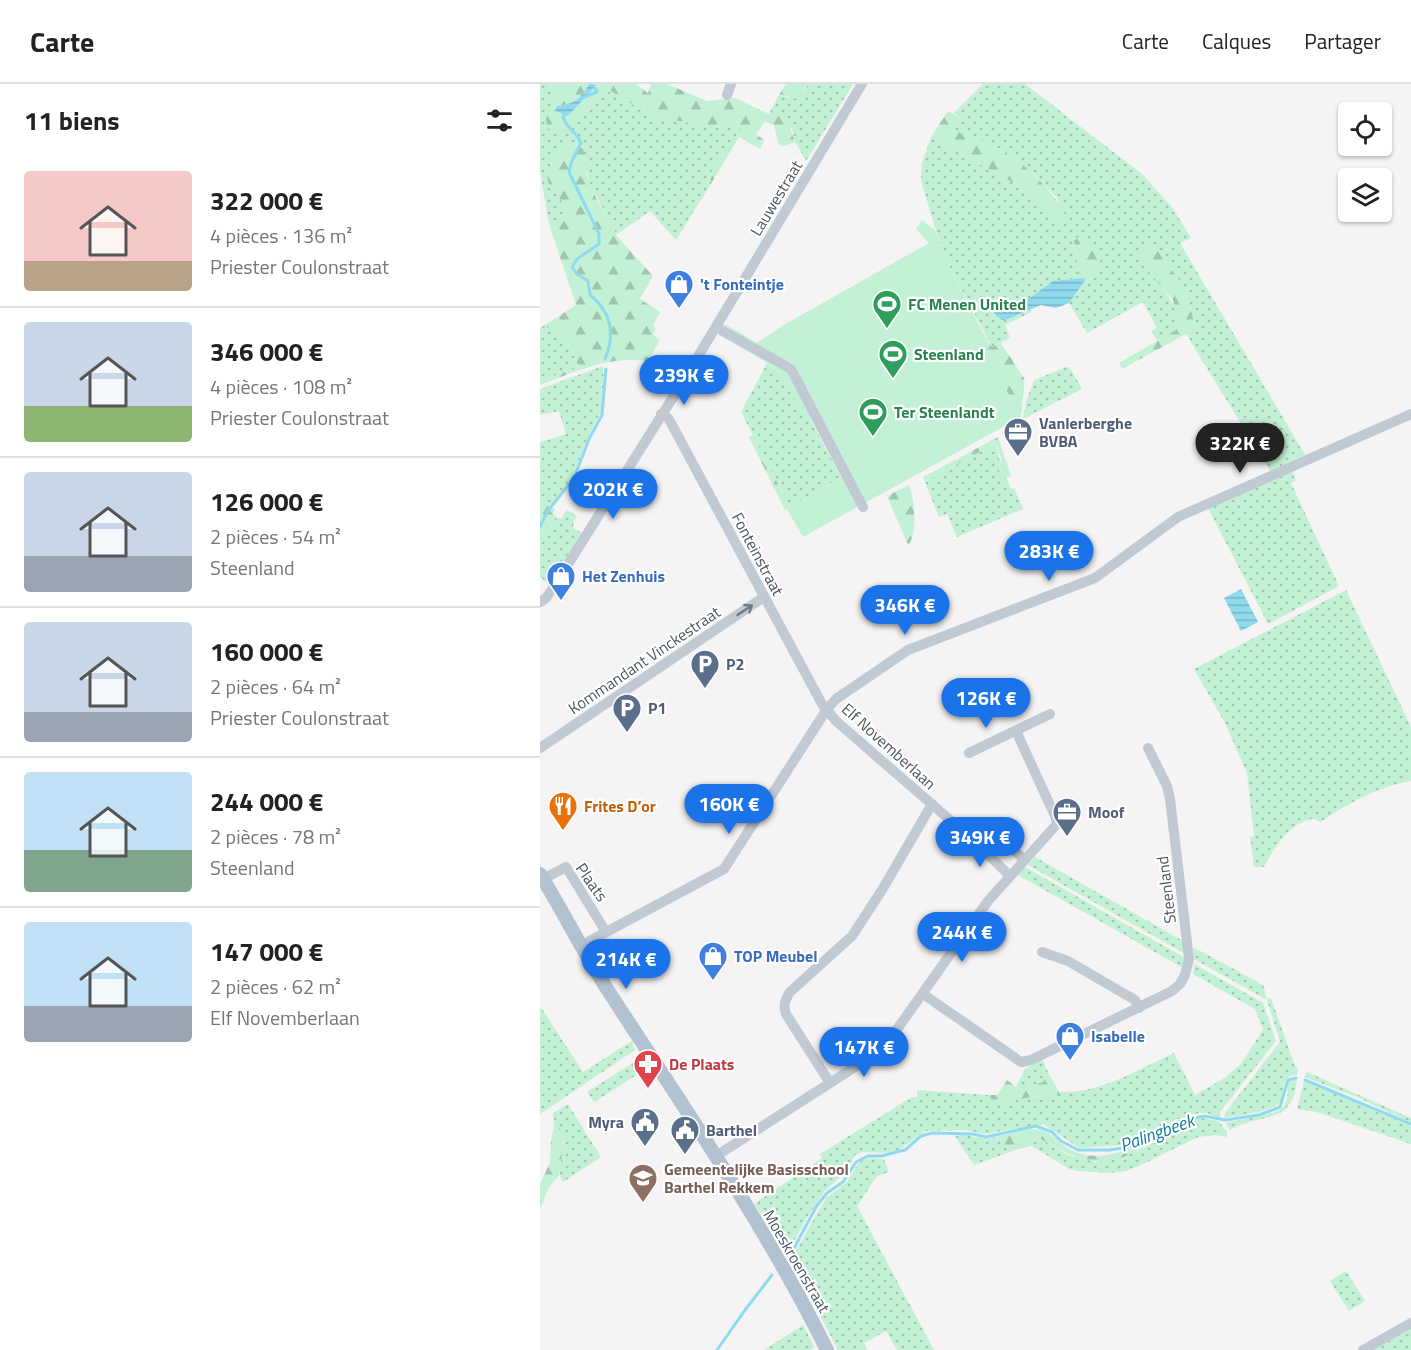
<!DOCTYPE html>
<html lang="fr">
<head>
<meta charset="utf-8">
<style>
  body { margin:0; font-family:"Titillium Web",sans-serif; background:#f2f2f2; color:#222; height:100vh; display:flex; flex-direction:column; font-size:22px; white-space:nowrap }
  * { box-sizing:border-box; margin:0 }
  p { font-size:20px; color:#767676 }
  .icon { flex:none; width:33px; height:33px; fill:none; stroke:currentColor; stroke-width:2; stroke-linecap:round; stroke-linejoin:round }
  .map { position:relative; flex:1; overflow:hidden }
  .drawer { display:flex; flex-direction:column; background:#fff; width:540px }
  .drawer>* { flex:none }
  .controls { position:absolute; left:798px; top:18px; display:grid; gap:12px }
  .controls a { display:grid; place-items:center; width:54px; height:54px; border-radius:6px; background:#fff; box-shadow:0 2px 4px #0004; font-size:30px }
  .price { position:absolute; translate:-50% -51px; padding:0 14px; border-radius:21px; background:#1a73e8; color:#fff; font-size:20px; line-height:39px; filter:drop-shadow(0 2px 3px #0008) }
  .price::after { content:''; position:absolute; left:50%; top:36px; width:18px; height:14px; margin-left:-9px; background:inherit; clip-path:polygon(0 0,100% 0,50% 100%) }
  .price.selected { background:#222; color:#fff }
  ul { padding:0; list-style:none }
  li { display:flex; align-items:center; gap:18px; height:150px; padding:0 24px }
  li+li { border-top:2px solid #e0e0e0 }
  li span { display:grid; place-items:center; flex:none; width:168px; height:120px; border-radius:6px; color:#555 }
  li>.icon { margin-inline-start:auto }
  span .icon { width:72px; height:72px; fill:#fffc; stroke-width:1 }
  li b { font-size:26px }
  h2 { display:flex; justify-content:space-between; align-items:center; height:72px; padding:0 24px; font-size:26px }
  header { display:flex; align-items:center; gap:36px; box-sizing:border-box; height:84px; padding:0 30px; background:#fff; border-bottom:2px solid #e0e0e0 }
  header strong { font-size:28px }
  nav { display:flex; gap:33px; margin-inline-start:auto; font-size:21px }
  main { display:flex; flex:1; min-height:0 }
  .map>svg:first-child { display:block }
  .green { fill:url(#green-dots) }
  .forest { fill:url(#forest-firs) }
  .pitch { fill:#c3f1d5 }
  .water { fill:url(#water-rules) }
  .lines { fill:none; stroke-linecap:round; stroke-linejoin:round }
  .stream { stroke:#90daee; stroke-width:3 }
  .minor { stroke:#c1cad2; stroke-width:10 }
  .major { stroke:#b3c2d1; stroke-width:14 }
  .oneway { stroke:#6e7983 }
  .labels { text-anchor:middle; stroke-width:4.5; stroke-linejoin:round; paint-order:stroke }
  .street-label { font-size:16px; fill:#4a5661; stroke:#fff }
  .shop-label { font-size:16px; font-weight:bold; fill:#366cbe; stroke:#fff; text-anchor:start }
  .leisure-label { font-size:16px; font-weight:bold; fill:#27864d; stroke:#fff; text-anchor:start }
  .service-label { font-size:16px; font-weight:bold; fill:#4e5e75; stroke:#fff; text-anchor:start }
  .food-label { font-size:16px; font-weight:bold; fill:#c56008; stroke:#fff; text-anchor:start }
  .health-label { font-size:16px; font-weight:bold; fill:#be3a42; stroke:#fff; text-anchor:start }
  .education-label { font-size:16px; font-weight:bold; fill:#785e54; stroke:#fff; text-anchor:start }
  .water-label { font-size:18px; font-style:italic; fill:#0c7c9b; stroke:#fff }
</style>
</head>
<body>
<header>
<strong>Carte</strong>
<nav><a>Carte</a><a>Calques</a><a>Partager</a></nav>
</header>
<main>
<section class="drawer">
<h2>11 biens<svg class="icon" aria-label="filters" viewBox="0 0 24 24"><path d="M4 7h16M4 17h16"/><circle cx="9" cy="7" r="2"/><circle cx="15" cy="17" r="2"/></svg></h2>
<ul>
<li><span style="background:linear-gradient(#f6c9c9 75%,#b9a48a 0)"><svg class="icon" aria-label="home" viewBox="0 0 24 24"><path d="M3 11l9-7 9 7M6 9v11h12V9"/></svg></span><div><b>322 000 €</b><p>4 pièces · 136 m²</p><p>Priester Coulonstraat</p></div></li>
<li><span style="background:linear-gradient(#c9d6e8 70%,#8fb573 0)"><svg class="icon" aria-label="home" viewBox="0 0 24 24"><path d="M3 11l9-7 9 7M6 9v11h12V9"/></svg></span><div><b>346 000 €</b><p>4 pièces · 108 m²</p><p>Priester Coulonstraat</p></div></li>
<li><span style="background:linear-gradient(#c9d6e8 70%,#9aa5b1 0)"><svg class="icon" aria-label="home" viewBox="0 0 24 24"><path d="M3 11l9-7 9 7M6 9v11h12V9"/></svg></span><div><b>126 000 €</b><p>2 pièces · 54 m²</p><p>Steenland</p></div></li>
<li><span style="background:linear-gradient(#c9d6e8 75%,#9aa5b1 0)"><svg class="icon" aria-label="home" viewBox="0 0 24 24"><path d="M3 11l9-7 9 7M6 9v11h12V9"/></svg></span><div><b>160 000 €</b><p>2 pièces · 64 m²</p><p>Priester Coulonstraat</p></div></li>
<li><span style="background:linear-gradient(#bfe0f5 65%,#7fa58c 0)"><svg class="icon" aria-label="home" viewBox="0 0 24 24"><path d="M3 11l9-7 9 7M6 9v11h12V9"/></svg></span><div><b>244 000 €</b><p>2 pièces · 78 m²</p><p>Steenland</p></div></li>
<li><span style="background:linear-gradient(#bfe0f5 70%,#9aa5b1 0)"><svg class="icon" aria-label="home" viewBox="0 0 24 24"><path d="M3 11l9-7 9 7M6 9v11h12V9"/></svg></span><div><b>147 000 €</b><p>2 pièces · 62 m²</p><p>Elf Novemberlaan</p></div></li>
</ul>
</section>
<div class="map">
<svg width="871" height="1266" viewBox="0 0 871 1266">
  <defs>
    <pattern id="green-dots" width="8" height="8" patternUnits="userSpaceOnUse" patternTransform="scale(1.5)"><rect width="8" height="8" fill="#c3f1d5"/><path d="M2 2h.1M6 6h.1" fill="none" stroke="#a0c6b0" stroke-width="1.8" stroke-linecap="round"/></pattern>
    <pattern id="forest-firs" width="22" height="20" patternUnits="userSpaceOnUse" patternTransform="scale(1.5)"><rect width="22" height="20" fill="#c3f1d5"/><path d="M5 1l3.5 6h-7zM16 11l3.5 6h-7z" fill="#a0c6b0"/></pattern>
    <pattern id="water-rules" width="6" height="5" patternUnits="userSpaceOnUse" patternTransform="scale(1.5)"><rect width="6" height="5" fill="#90daee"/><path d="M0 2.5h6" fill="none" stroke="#78b4c4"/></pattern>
  </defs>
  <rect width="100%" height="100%" fill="#f5f3f3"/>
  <g class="green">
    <path d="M 0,0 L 9,0 L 17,22 L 15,27 L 28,44 C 39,31 53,7 71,7 L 113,33 L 185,44 L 202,44 L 168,93 L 172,98 L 136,156 L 110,127 L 76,151 C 70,129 52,113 47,90 C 44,79 48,74 42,62 L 22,62 L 11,79 L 8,95 L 9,101 L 21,113 L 26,127 L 23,136 L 9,140 L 0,87 Z"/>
    <path d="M 269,0 L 313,0 L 266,77 L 255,58 L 252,44 L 229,30 L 239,11 L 249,14 L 263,9 Z"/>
    <path d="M 443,0 L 485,0 L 602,90 L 632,123 L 651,154 L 640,159 L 765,371 L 730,387 L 646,250 L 655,241 L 645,204 L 614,162 L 600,177 C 609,188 648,229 638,244 C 634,250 623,253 617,256 L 611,247 L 617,244 L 603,218 L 547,249 L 529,219 L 546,195 L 552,197 L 534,157 L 540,194 L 513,197 L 487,216 L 458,218 L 468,235 L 490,224 L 492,228 L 465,241 L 470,254 L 452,263 L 403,170 L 381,97 L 382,79 L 391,53 L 490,108 L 523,141 L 517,114 L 494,90 L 460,65 L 412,46 L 420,34 L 414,29 Z"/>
    <path d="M 5,241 L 17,252 L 26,255 L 39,283 L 0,297 L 0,244 Z"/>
    <path d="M 227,279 L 241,290 L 267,336 L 270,335 L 301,393 L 250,423 L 201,328 Z"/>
    <path d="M 63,282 L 64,306 L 61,328 L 47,355 L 30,401 L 11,421 L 6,417 L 0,419 L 0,358 L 26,350 L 19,327 L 0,331 L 0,305 Z"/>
    <path d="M 526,283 L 530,284 L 542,305 L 483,335 L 486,318 L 494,296 Z"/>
    <path d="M 456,359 L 463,393 L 467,394 L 471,405 L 474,404 L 483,425 L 417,453 L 407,430 L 399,433 L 385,398 Z"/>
    <path d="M 752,387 L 756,397 L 751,399 L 799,502 L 728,540 L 668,424 Z"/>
    <path d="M 27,426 L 37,432 L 34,437 L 33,444 L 42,449 L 9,500 L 0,493 L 0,461 L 11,444 L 16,433 L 21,435 Z"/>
    <path d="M 806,506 L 871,643 L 871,697 C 837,703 808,720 780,738 L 774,735 C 751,736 733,765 724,783 L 714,783 L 710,753 L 714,752 L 707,689 L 685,639 L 654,585 Z"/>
    <path d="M 495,773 L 643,857 L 644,869 L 488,781 Z"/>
    <path d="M 485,783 L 645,874 L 643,884 L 478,791 Z"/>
    <path d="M 653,863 L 723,901 L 727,915 L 731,914 L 755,982 L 758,984 L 757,991 C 736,992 749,1010 739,1019 C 729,1029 698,1031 684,1034 L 685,1029 L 740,958 L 727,916 L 654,875 Z"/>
    <path d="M 654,880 L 723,919 L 736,957 L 680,1028 L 680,1036 L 667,1029 L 659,1029 L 632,1037 L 585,1061 L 539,1064 L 503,1040 L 445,1050 L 425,1046 L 385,1047 L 359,1066 L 346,1069 L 322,1068 L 315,1071 L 307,1087 L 285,1107 L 266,1135 L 248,1168 L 214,1120 L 282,1074 L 280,1070 L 372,1013 L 377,1013 L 377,1006 L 450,1011 L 452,1021 L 490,1013 L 519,1011 L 519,1008 C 560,1010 597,986 634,969 L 655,1011 L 686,993 L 701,980 L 723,946 L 715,925 L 653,890 Z"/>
    <path d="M 0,922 L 43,988 L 92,957 L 95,966 L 0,1030 Z"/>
    <path d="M 502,975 L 508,988 L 503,998 L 480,1006 L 476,1003 L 485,985 Z"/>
    <path d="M 94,978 L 101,988 L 54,1018 L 47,1008 Z"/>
    <path d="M 767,988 L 871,1034 L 871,1039 L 819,1014 L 765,993 Z"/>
    <path d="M 757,995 C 752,1044 722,1027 690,1046 L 686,1039 C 698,1035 738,1032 744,1022 C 748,1016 748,1005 748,998 Z"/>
    <path d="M 764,997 L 871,1042 L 871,1060 L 777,1028 L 757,1025 Z"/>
    <path d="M 28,1020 L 61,1073 L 23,1098 C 13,1083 31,1061 19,1043 L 14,1043 L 13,1029 Z"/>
    <path d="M 662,1034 L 678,1037 L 687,1048 L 687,1053 L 676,1051 L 658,1053 L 601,1081 L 586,1087 L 571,1089 L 537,1087 L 529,1085 L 492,1062 L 495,1054 L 499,1054 L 530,1072 L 557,1078 L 595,1068 L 643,1043 L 642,1038 Z"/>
    <path d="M 425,1051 L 447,1055 L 460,1052 L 465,1061 L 475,1066 L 434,1081 L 415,1052 Z"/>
    <path d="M 330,1074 L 344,1075 L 349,1088 L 337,1092 L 317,1122 L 394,1266 L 357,1266 L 346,1247 L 324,1259 L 327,1266 L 298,1266 L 251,1175 L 286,1114 L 307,1098 L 317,1081 L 322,1076 Z"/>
    <path d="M 806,1187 L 825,1217 L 809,1227 L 790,1197 Z"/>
    <path d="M 263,1241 L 275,1264 L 270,1266 L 224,1266 Z"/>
    <path d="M 871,1242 L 871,1266 L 833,1266 Z"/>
  </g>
  <g class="forest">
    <path d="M 9,0 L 49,0 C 42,14 33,21 17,22 Z"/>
    <path d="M 55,0 L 96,0 L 108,9 L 111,0 L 127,0 L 167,17 L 195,14 L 229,30 L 236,28 L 246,32 L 255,58 L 244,62 L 239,61 L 234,41 L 225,38 L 216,50 L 224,56 L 220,65 L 199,53 L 172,98 L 168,93 L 201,44 L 185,44 L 113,33 L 71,7 C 53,7 40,30 29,43 L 27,47 L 15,48 L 7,44 L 6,33 L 9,25 L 28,32 L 54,4 Z"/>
    <path d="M 246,0 L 269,0 L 257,15 L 239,11 Z"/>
    <path d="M 408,27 L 420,34 L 413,46 C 428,52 446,57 461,66 C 490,83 513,107 529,137 L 523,141 L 490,108 L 391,53 Z"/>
    <path d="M 35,61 L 45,65 L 46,90 L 57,116 L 74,142 L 76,151 L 113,192 L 100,215 L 120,228 L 113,242 L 116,245 L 113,251 L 120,256 L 108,277 C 66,272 38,287 0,301 L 0,297 L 39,283 L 26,255 L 17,252 L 5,241 L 36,221 L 9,140 L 23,136 L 26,126 C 21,113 17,113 10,102 C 2,89 16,73 22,62 Z"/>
    <path d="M 539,153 L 561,175 L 552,197 L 540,194 L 534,157 Z"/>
    <path d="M 609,161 L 614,162 L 645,204 L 655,241 L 646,250 L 582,285 L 579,279 L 636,246 L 639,241 L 633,216 L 600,177 C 600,168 601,165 609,161 Z"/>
    <path d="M 447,256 L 452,263 L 461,259 L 484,294 C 486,301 481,323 481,333 L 447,271 L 438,276 L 431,265 Z"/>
    <path d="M 213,351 L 250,423 L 245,426 L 209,353 Z"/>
    <path d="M 458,353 L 471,392 L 463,394 L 459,388 L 461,374 L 456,359 L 385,398 L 383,393 Z"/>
    <path d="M 369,401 C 374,414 378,448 369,460 L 367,459 L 347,412 Z"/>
    <path d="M 6,417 L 15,426 L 13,429 L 16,433 L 11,444 L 0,461 L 0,419 Z"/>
    <path d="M 508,988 L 519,1008 L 519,1011 L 490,1013 L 452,1022 L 450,1011 L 457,1011 L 467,996 L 480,1006 L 503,998 Z"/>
    <path d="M 642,1038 L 643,1043 C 627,1048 613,1058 598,1066 C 559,1089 534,1074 499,1054 L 495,1054 L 492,1062 L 475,1066 L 465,1061 L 460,1052 C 474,1049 493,1041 506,1048 C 516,1053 523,1063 533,1067 C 570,1083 610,1055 642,1038 Z"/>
    <path d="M 14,1043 L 19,1043 L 22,1048 L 23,1064 L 19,1092 L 9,1103 L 0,1126 L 0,1101 L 10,1078 L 11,1056 Z"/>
  </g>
  <path class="pitch" d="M 382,136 L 395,146 L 403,170 L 447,256 L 432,265 L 438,276 L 447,271 L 481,333 L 263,453 L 247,425 L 301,393 L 271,335 L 267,337 L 241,290 L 229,280 L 179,251 L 185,240 L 217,259 L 242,242 L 389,159 L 376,145 Z"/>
  <g class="water">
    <path d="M 49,0 L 55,0 L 54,4 L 28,32 L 15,27 L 17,22 C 33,21 42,14 49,0 Z"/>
    <path d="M 540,194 L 546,195 L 529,219 L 516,224 L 501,221 L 468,235 L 462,236 L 456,232 L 451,222 L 456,218 L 487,216 L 513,197 Z"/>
    <path d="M 701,505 L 718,538 L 701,547 L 684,514 Z"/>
  </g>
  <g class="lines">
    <g class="stream">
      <path d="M 42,14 L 57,8 L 53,0"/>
      <path d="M 26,29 L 23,33 C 27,45 36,47 41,59 L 31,79 L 29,88 L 59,150 L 59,160 L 37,175 L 32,183 L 37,190 L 48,197 L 50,211 C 71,228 76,249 65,275"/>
      <path d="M 0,443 L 7,428 L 34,394 L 49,355 L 62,331 L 66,285"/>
      <path d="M 765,996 L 871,1040"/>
      <path d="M 252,1168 L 276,1123 L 287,1109 L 303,1098 L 316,1078 L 328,1072 L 341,1072 L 365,1066 L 381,1052 L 392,1049 L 433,1050 L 446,1053 L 496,1042 L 512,1048 L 521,1057 L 538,1066 L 570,1066 L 588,1063 L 637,1038 L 664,1032 L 685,1036 L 719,1031 L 740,1023 L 748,996 L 756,994"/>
      <path d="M 177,1266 L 205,1226 L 232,1191"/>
    </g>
    <g class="minor">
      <path d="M 187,11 L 191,0"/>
      <path d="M 176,243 L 251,285 L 323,423"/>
      <path d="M 121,330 L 128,334 L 131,339 L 282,620 L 296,637 L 433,756 L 470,792"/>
      <path d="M 0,518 L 6,514 L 13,504 L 142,299 L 322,0"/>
      <path d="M 0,664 L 224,513"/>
      <path d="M 429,669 L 510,630"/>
      <path d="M 433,756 L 444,746 L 450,746 L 485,776"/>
      <path d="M 3,795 L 26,783 L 66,848"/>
      <path d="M 42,861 L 184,785 L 287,625 L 296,615 L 368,566 L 555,494 L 638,433 L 871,330"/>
      <path d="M 502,868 L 528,877 L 595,916 L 599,924"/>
      <path d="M 383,910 L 481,978 L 491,976 L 632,907 L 640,900 L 645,891 L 649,875 L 630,715 L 627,702 L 608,664"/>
      <path d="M 290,999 L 343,965 L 448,817 L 517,740 L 515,732 L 476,647"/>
      <path d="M 176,1072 L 290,999 L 246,930 C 243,921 245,916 250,908 L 312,852 L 342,806 L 392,720"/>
      <path d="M 823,1266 L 871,1239"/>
    </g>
    <path class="major" d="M 0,790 C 24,829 44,870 69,908 C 145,1025 225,1141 287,1266"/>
  </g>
  <defs><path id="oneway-shaft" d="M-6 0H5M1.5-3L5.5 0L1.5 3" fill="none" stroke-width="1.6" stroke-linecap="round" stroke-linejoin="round" transform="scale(1.5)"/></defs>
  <use class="oneway" href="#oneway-shaft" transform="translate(205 526) rotate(-34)"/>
  <defs>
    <g id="shop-pin" transform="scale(1.5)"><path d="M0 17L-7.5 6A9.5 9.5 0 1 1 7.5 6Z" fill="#3f7fe0" stroke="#fff"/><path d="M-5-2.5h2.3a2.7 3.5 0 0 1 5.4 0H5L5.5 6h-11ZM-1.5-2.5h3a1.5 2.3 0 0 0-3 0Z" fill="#fff"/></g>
    <g id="stadium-pin" transform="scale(1.5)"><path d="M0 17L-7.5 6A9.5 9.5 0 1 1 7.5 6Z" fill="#2e9e5b" stroke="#fff"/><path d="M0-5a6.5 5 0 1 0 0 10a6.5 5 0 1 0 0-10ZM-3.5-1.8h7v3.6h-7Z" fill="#fff"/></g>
    <g id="office-pin" transform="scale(1.5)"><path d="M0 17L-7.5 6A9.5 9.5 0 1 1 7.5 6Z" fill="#5c6f8a" stroke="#fff"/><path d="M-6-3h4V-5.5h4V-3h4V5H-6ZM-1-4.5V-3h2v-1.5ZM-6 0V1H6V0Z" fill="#fff"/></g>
    <g id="parking-pin" transform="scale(1.5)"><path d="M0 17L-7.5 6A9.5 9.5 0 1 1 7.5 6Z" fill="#5c6f8a" stroke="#fff"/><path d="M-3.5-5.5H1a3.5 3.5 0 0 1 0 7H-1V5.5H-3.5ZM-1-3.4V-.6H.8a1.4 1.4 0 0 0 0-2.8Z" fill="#fff"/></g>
    <g id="restaurant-pin" transform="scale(1.5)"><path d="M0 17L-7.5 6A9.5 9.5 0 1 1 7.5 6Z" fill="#e8710a" stroke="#fff"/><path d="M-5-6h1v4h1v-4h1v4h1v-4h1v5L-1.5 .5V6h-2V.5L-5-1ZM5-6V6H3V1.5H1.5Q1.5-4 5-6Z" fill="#fff"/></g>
    <g id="pharmacy-pin" transform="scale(1.5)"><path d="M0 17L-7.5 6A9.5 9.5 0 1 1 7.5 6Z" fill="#e0444e" stroke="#fff"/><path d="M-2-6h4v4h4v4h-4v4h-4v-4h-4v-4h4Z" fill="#fff"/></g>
    <g id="civic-pin" transform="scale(1.5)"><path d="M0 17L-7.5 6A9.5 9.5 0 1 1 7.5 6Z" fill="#5c6f8a" stroke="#fff"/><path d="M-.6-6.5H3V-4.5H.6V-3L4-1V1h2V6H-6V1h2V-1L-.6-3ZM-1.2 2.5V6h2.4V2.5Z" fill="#fff"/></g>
    <g id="school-pin" transform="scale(1.5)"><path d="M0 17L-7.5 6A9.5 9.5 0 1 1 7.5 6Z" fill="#8d6e63" stroke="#fff"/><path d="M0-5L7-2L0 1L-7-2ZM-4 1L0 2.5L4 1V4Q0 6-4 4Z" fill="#fff"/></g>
  </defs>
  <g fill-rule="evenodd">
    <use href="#shop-pin" x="139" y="200"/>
    <use href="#stadium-pin" x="347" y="220"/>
    <use href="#stadium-pin" x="353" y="270"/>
    <use href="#stadium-pin" x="333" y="328"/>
    <use href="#office-pin" x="478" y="348"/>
    <use href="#shop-pin" x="21" y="492"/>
    <use href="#parking-pin" x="165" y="580"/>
    <use href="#parking-pin" x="87" y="624"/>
    <use href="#restaurant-pin" x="23" y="722"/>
    <use href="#office-pin" x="527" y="728"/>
    <use href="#shop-pin" x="173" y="872"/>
    <use href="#shop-pin" x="530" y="952"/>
    <use href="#pharmacy-pin" x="108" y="980"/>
    <use href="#civic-pin" x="105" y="1038"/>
    <use href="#civic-pin" x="145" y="1046"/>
    <use href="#school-pin" x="103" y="1094"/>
  </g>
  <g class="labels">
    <g class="street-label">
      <text transform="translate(236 114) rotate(-59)" y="6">Lauwestraat</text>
      <text transform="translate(218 470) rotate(62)" y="6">Fonteinstraat</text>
      <text transform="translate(104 576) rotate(-34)" y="6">Kommandant Vinckestraat</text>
      <text transform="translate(349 662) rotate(42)" y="6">Elf Novemberlaan</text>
      <text transform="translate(52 798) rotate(55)" y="6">Plaats</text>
      <text transform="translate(626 806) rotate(-97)" y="6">Steenland</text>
      <text transform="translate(257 1177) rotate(60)" y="6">Moeskroenstraat</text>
    </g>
    <g class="shop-label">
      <text x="160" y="206">'t Fonteintje</text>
      <text x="42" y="498">Het Zenhuis</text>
      <text x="194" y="878">TOP Meubel</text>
      <text x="551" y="958">Isabelle</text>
    </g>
    <g class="leisure-label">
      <text x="368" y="226">FC Menen United</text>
      <text x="374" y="276">Steenland</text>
      <text x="354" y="334">Ter Steenlandt</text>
    </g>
    <g class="service-label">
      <text x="499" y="345">Vanlerberghe<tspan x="499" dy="18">BVBA</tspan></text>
      <text x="186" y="586">P2</text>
      <text x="108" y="630">P1</text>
      <text x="548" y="734">Moof</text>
      <text x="84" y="1044" text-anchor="end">Myra</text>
      <text x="166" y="1052">Barthel</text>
    </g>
    <g class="food-label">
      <text x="44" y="728">Frites D’or</text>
    </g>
    <g class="health-label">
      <text x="129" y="986">De Plaats</text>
    </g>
    <g class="education-label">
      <text x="124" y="1091">Gemeentelijke Basisschool<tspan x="124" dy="18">Barthel Rekkem</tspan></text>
    </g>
    <g class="water-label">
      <text transform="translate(617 1049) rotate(-20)" y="6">Palingbeek</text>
    </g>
  </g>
</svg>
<div class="controls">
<a><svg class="icon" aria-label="locate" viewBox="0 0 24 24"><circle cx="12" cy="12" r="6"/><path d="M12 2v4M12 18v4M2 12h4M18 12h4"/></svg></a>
<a><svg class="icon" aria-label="layers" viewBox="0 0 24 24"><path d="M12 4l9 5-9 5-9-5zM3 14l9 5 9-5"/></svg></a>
</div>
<b class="price" style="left:144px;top:322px">239K €</b>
<b class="price selected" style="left:700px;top:390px">322K €</b>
<b class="price" style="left:73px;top:436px">202K €</b>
<b class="price" style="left:509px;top:498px">283K €</b>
<b class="price" style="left:365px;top:552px">346K €</b>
<b class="price" style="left:446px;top:645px">126K €</b>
<b class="price" style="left:189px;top:751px">160K €</b>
<b class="price" style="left:440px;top:784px">349K €</b>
<b class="price" style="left:422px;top:879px">244K €</b>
<b class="price" style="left:86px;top:906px">214K €</b>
<b class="price" style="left:324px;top:994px">147K €</b>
</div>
</main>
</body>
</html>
